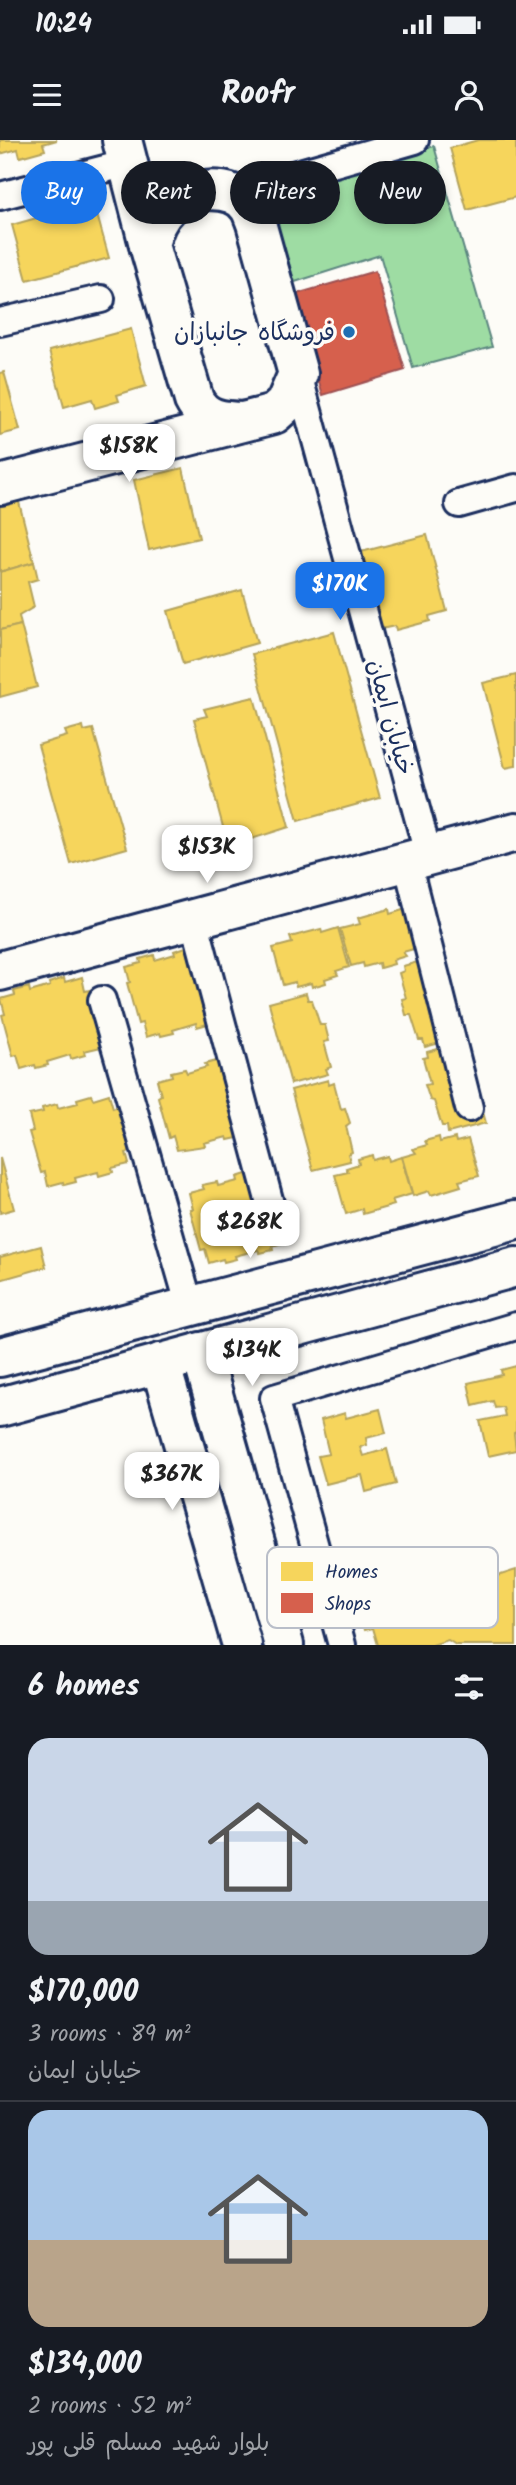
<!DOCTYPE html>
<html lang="en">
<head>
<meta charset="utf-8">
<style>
  body { margin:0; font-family:Kalam,"Playpen Sans Arabic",sans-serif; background:#20242c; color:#f1f3f6; height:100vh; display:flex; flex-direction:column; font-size:26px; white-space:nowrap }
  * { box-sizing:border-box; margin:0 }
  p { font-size:23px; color:#9ea1a6 }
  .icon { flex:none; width:38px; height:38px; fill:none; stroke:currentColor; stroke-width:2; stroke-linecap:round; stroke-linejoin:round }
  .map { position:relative; height:1505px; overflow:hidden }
  .drawer { display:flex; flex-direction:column; background:#171b24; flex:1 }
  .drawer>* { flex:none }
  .banner { position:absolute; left:21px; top:21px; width:474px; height:63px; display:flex; gap:14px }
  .price { position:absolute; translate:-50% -60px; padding:0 16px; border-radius:14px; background:#fff; color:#222; font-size:23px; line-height:46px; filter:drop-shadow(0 2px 4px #0008) }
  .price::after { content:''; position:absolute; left:50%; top:42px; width:21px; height:16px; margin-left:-10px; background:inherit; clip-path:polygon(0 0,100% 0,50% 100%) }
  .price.on { background:#1a73e8; color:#fff }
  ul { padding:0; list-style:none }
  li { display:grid; align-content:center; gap:14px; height:371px; padding:0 28px }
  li+li { border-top:2px solid #363941 }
  li span { display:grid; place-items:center; height:217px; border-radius:21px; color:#555 }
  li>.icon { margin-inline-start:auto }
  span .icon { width:126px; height:126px; fill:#fffc; stroke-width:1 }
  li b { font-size:30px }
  h2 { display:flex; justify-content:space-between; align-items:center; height:84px; padding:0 28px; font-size:30px }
  .tag { padding:0 24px; border-radius:32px; background:#171b24; box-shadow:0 4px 10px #0003; font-size:24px; line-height:63px }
  .tag.on { background:#1a73e8; color:#fff }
  .status { display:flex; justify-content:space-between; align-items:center; height:49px; padding:0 35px; background:#171b24; direction:ltr }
  .status svg { height:19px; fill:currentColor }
  header { display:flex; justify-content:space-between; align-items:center; height:91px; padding:0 28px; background:#171b24; font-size:32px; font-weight:700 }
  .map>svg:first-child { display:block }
  .green { fill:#9edca3; stroke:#5c8680; stroke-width:2 }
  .homes { fill:#f6d55c; stroke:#b4a35d; stroke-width:2 }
  .shops { fill:#d6604d; stroke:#9e5152; stroke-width:2 }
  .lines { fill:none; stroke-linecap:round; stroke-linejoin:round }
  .street-casing { stroke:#1b2f5e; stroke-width:32 }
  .secondary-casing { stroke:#1b2f5e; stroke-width:44 }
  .street { stroke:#fdfcf7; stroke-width:26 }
  .secondary { stroke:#fdfcf7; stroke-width:38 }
  .poi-dot { fill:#1f6fb2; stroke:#fdfcf7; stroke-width:2.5 }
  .labels { text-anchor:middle; stroke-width:7; stroke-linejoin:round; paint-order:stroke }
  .poi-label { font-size:24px; fill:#1b2f5e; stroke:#fdfcf7; text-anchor:end }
  .street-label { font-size:24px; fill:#1b2f5e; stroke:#fdfcf7 }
  .key { fill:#fdfcf7; stroke:#b9bec9; stroke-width:2 }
  .key-label { font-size:19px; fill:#1b2f5e }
</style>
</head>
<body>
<div class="status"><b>10:24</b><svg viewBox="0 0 49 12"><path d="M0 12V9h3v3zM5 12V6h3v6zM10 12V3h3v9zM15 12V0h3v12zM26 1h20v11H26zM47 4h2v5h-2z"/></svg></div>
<header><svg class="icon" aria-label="menu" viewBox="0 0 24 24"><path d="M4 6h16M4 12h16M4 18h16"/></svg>Roofr<svg class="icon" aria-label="person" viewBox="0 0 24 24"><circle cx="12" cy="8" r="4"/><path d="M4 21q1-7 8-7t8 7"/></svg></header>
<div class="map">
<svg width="516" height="1505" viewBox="0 0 516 1505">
  <rect width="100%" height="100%" fill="#fdfcf7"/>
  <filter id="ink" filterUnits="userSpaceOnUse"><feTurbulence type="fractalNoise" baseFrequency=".0143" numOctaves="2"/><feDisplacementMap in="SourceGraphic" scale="14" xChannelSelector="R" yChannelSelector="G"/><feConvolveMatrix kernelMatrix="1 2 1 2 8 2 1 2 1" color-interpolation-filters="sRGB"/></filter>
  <g filter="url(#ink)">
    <path class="green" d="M 434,6 L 492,207 L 413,228 L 380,115 L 295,142 L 267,58 Z"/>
    <g class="homes">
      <path d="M 0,0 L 57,0 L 43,4 L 45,10 L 20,17 L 18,9 L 0,14 Z"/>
      <path d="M 478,0 L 516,0 L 516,57 L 467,70 L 450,8 Z"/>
      <path d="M 93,60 L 109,118 L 27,140 L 12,85 L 40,77 L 38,69 L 62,62 L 64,68 Z"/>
      <path d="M 131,189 L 146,246 L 117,255 L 119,261 L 95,268 L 92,259 L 64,267 L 49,211 Z"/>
      <path d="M 4,232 L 20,290 L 0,295 L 0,233 Z"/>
      <path d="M 183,328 L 199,398 L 149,410 L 134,340 Z"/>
      <path d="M 18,358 L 34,422 L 0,432 L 0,363 Z"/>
      <path d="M 427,395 L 447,471 L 429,476 L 430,481 L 396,490 L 395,486 L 381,489 L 361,412 Z"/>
      <path d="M 34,422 L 38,439 L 28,442 L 34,467 L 19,476 L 21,485 L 0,490 L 0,432 Z"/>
      <path d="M 242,450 L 257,503 L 183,524 L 168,471 Z"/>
      <path d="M 21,485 L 37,547 L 0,557 L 0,490 Z"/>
      <path d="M 334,492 L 380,658 L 298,681 L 252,514 Z"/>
      <path d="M 516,535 L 516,626 L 505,628 L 483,543 Z"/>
      <path d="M 254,557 L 289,687 L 242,702 L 240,694 L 226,698 L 194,579 L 207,576 L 204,569 Z"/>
      <path d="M 83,586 L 84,591 L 93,589 L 127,708 L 71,724 L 38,605 L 67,596 L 65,591 Z"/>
      <path d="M 389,769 L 390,774 L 406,769 L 417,808 L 403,812 L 406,816 L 393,820 L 394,824 L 380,828 L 379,823 L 364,827 L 363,823 L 351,826 L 340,789 L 360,784 L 358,778 Z"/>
      <path d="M 338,788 L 349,827 L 336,831 L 338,835 L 325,839 L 326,843 L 312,847 L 311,843 L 296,847 L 295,842 L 283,845 L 273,808 L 292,803 L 290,797 L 321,789 L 322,793 Z"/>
      <path d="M 189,806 L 211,883 L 197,887 L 196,883 L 173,890 L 174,893 L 161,896 L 160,893 L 146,897 L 142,883 L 138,884 L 127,843 L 130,842 L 126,827 L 141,823 L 140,819 L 154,815 L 155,820 L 175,814 L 174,811 Z"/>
      <path d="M 440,816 L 462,897 L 425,907 L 423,900 L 419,900 L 411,875 L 406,875 L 402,859 L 406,858 L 399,833 L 404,831 L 403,826 Z"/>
      <path d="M 82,837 L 85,851 L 90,850 L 102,895 L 98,896 L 101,907 L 84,911 L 85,915 L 71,919 L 70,915 L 47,922 L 48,925 L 36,928 L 35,925 L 21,929 L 17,915 L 13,916 L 2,875 L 5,874 L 1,859 L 15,855 L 14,851 L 29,847 L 30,852 L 50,846 L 49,843 L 64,838 L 65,842 Z"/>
      <path d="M 306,853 L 308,860 L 312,860 L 320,885 L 325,885 L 329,901 L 324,902 L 331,927 L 326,929 L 328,934 L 291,944 L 269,863 Z"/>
      <path d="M 464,902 L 486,983 L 448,993 L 447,986 L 442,986 L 434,961 L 430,960 L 425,945 L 430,944 L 423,918 L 428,917 L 427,912 Z"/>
      <path d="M 220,920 L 242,997 L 228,1000 L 227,997 L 204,1003 L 205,1006 L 177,1010 L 173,996 L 169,998 L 158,957 L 161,955 L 157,940 L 172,936 L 171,932 L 185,929 L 187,933 L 207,927 L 205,924 Z"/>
      <path d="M 328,940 L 329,945 L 334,943 L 341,969 L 345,968 L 350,983 L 346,986 L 352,1012 L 348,1014 L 350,1021 L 313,1030 L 291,950 Z"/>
      <path d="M 109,954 L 113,968 L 118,966 L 130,1012 L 126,1013 L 129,1024 L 112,1028 L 113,1032 L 99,1036 L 98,1032 L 75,1038 L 76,1042 L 64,1045 L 63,1042 L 48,1046 L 45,1032 L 41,1033 L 29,992 L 33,991 L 29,975 L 43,972 L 42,968 L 57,964 L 58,968 L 78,963 L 77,959 L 91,955 L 93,959 Z"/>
      <path d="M 439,997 L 440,1002 L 455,998 L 456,1002 L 468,999 L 479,1036 L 459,1041 L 461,1046 L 431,1055 L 429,1051 L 413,1056 L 402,1017 L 416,1013 L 413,1009 L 427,1005 L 425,1001 Z"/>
      <path d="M 372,1015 L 373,1020 L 388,1016 L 389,1021 L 401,1017 L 412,1054 L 392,1060 L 394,1065 L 363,1074 L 362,1069 L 346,1074 L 335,1035 L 348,1032 L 346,1028 L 359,1024 L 358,1019 Z"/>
      <path d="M 0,1018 L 14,1069 L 0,1073 Z"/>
      <path d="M 252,1032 L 278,1044 L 290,1089 L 286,1090 L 289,1101 L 272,1106 L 273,1110 L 260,1113 L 258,1110 L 235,1116 L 236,1119 L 224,1122 L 223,1119 L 209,1123 L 205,1109 L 201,1110 L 190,1069 L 193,1069 L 189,1053 L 204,1049 L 202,1045 L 217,1042 L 218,1046 L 238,1041 L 237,1037 Z"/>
      <path d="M 41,1106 L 46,1127 L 0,1140 L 0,1117 Z"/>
      <path d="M 516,1226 L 516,1292 L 514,1293 L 516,1310 L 488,1316 L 480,1281 L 505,1276 L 503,1267 L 495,1268 L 493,1261 L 473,1266 L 468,1243 L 502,1235 L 501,1230 Z"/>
      <path d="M 380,1269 L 386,1293 L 366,1298 L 367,1305 L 360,1307 L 363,1316 L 387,1309 L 396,1344 L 366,1352 L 362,1335 L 326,1344 L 318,1316 L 329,1314 L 321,1280 L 345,1273 L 346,1278 Z"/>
      <path d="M 412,1428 L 422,1460 L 516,1430 L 516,1505 L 456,1505 L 448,1500 L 432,1505 L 378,1505 L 373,1488 L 365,1490 L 357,1464 L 389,1454 L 383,1437 Z"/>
    </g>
    <path class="shops" d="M 375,131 L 405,230 L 323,255 L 293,155 Z"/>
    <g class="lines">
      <g class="street-casing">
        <g id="street">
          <path d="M 230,53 L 415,0"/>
          <path d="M 0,56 L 128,23"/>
          <path d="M 0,182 L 101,159"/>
          <path d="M 298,234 L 429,717"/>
          <path d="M 459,364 L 516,348"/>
          <path d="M 407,722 L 469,968"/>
          <path d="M 194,779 L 276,1086"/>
          <path d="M 102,860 L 190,1167"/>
          <path d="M 342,1505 L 274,1258 L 516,1186"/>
        </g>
      </g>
      <g class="secondary-casing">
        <g id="secondary">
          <path d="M 122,0 L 149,105"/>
          <path d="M 0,345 L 274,274 L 285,264 L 298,234 L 256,83 C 254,78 252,71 249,67 C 233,43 188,47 169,66 C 157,77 153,90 149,105 L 194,260 C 204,280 222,281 243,282"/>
          <path d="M 0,831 L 516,692"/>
          <path d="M 201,1212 L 284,1505"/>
          <path d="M 0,1217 L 516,1080"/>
          <path d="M 160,1223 L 242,1505"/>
          <path d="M 0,1267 L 516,1127"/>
        </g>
      </g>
      <use href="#street" class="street"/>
      <use href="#secondary" class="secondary"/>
    </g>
  </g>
  <circle class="poi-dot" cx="349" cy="192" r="7"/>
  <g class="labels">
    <g class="poi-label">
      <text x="335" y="200">فروشگاه جانبازان</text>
    </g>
    <g class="street-label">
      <text transform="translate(391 577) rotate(75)" y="8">خیابان ایمان</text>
    </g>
  </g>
  <rect x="267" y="1407" width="231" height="81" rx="10" class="key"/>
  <rect x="281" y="1422" width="32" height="19" fill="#f6d55c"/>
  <rect x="281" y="1453" width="32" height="20" fill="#d6604d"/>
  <g class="key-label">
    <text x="325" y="1438">Homes</text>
    <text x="325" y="1470">Shops</text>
  </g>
</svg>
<b class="price" style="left:129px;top:344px">$158K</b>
<b class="price on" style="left:340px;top:482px">$170K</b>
<b class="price" style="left:207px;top:745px">$153K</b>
<b class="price" style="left:250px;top:1120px">$268K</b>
<b class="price" style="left:252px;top:1248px">$134K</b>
<b class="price" style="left:172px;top:1372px">$367K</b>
<div class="banner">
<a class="tag on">Buy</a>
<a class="tag">Rent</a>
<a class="tag">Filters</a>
<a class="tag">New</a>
</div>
</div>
<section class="drawer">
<h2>6 homes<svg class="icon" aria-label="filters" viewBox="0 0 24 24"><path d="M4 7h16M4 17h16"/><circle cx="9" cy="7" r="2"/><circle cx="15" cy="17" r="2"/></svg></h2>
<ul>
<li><span style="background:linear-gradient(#c9d6e8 75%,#9aa5b1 0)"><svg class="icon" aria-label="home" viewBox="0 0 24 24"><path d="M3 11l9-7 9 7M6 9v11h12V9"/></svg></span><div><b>$170,000</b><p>3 rooms · 89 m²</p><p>خیابان ایمان</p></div></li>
<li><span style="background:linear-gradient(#a9c7e8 60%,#b9a48a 0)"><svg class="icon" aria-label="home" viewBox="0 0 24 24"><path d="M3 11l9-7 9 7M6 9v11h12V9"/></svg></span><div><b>$134,000</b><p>2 rooms · 52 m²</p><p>بلوار شهید مسلم قلی پور</p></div></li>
</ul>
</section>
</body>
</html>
